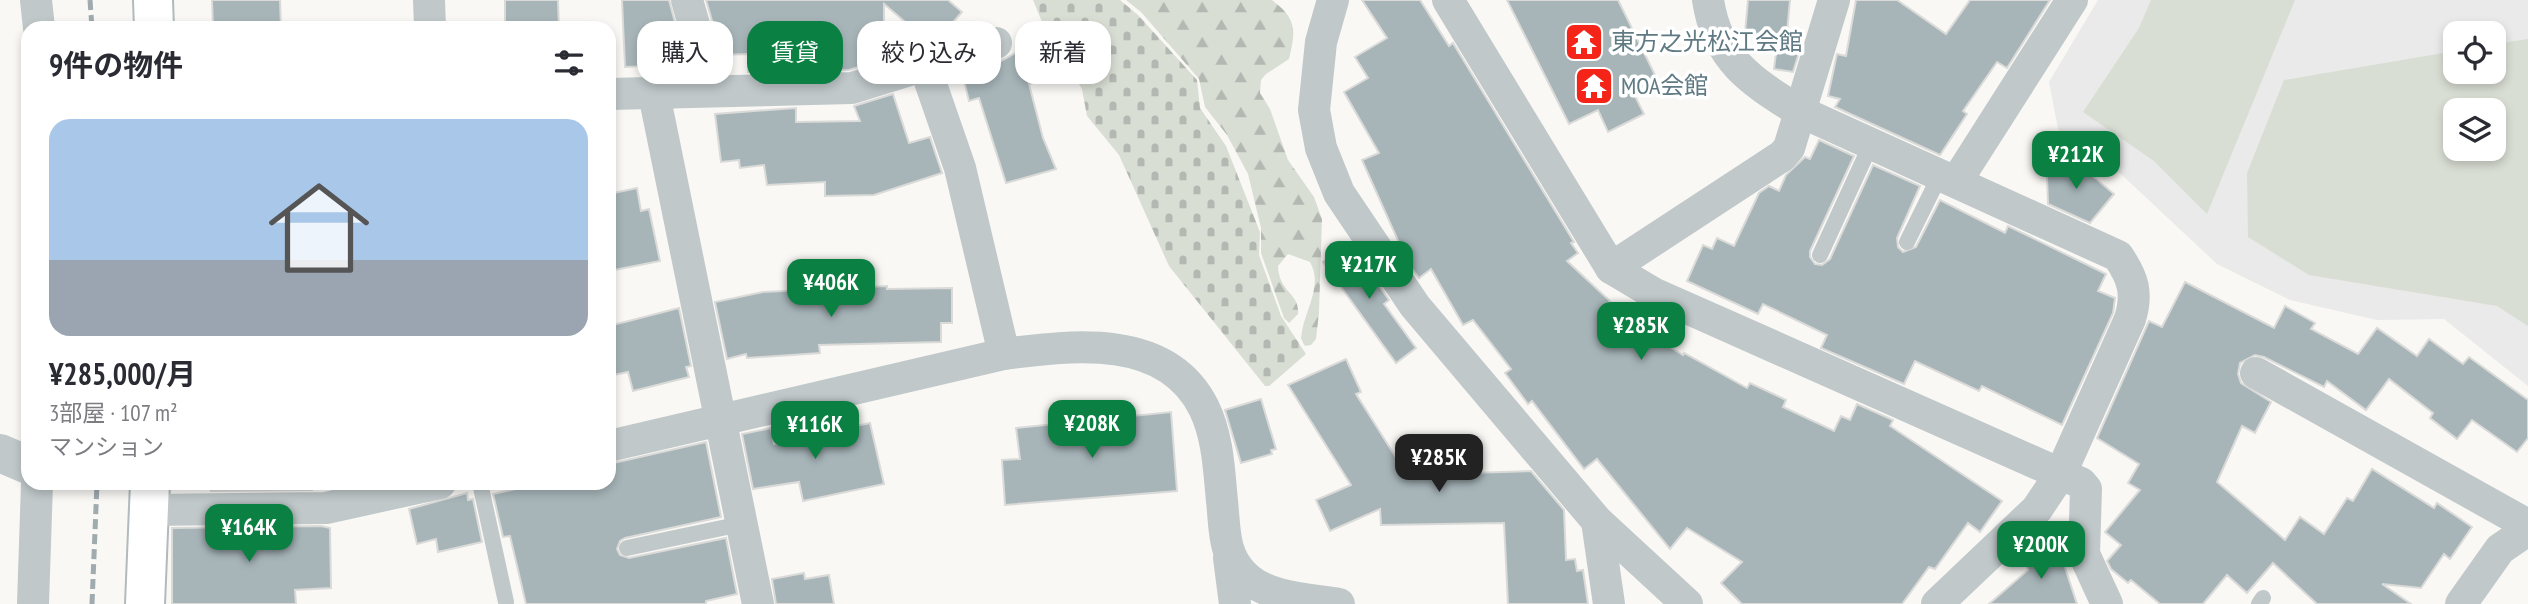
<!DOCTYPE html>
<html lang="ja">
<head>
<meta charset="utf-8">
<style>
  body { margin:0; font-family:"PT Sans Narrow","Noto Sans JP",sans-serif; background:#f2f2f3; color:#2b2b33; height:100vh; display:flex; flex-direction:column; font-size:26px; white-space:nowrap }
  * { box-sizing:border-box; margin:0 }
  p { font-size:23px; color:#7c7c81 }
  .icon { flex:none; width:38px; height:38px; fill:none; stroke:currentColor; stroke-width:2; stroke-linecap:round; stroke-linejoin:round }
  .map { position:relative; flex:1; overflow:hidden }
  .panel { position:absolute; left:21px; top:21px; width:595px; height:469px; display:flex; flex-direction:column; background:#fff; border-radius:21px; box-shadow:0 4px 10px #0003 }
  .panel>* { flex:none }
  .top-card { position:absolute; left:637px; top:21px; width:665px; height:63px; display:flex; gap:14px }
  .tools { position:absolute; left:2443px; top:21px; display:grid; gap:14px }
  .tools a { display:grid; place-items:center; width:63px; height:63px; border-radius:14px; background:#fff; box-shadow:0 4px 10px #0003; font-size:35px }
  .price { position:absolute; translate:-50% -60px; padding:0 16px; border-radius:14px; background:#0b8043; color:#fff; font-size:23px; line-height:46px; filter:drop-shadow(0 2px 4px #0008) }
  .price::after { content:''; position:absolute; left:50%; top:42px; width:21px; height:16px; margin-left:-10px; background:inherit; clip-path:polygon(0 0,100% 0,50% 100%) }
  .price.active { background:#222; color:#fff }
  ul { padding:0; list-style:none }
  li { display:grid; align-content:center; gap:14px; height:371px; padding:0 28px }
  li span { display:grid; place-items:center; height:217px; border-radius:21px; color:#555 }
  li>.icon { margin-inline-start:auto }
  span .icon { width:126px; height:126px; fill:#fffc; stroke-width:1 }
  li b { font-size:30px }
  h2 { display:flex; justify-content:space-between; align-items:center; height:84px; padding:0 28px; font-size:30px }
  .pill { padding:0 24px; border-radius:21px; background:#fff; box-shadow:0 4px 10px #0003; font-size:24px; line-height:63px }
  .pill.active { background:#0b8043; color:#fff }
  .map>svg:first-child { display:block }
  .built { fill:#e9eae9; fill-rule:evenodd }
  .forest { fill:url(#forest-firs) }
  .cemetery { fill:url(#cemetery-stones) }
  .garden { fill:#d9ded4; fill-rule:evenodd }
  .building { fill:#a7b5b9; stroke:#dadad8; stroke-width:2 }
  .lines { fill:none; stroke-linecap:round; stroke-linejoin:round }
  .primary-casing { stroke:#b2babd; stroke-width:42 }
  .service { stroke:#c0c8ca; stroke-width:16 }
  .minor { stroke:#c0c8ca; stroke-width:32 }
  .tertiary { stroke:#c0c8ca; stroke-width:38 }
  .primary { stroke:#fff; stroke-width:38 }
  .rail { stroke:#9fabaf; stroke-width:5; stroke-dasharray:10 5; stroke-linecap:butt }
  .labels { text-anchor:middle; stroke-width:7; stroke-linejoin:round; paint-order:stroke }
  .poi-label { font-size:24px; fill:#607a84; stroke:#fff; text-anchor:start }
</style>
</head>
<body>
<div class="map">
<svg width="2528" height="604" viewBox="0 0 2528 604">
  <defs>
    <pattern id="forest-firs" width="22" height="20" patternUnits="userSpaceOnUse" patternTransform="scale(1.75)"><rect width="22" height="20" fill="#d9ded4"/><path d="M5 1l3.5 6h-7zM16 11l3.5 6h-7z" fill="#b3b9b2"/></pattern>
    <pattern id="cemetery-stones" width="16" height="16" patternUnits="userSpaceOnUse" patternTransform="scale(1.75)"><rect width="16" height="16" fill="#d9ded4"/><path d="M2 7V4a2 2 0 0 1 4 0v3zM10 15v-3a2 2 0 0 1 4 0v3z" fill="#b3b9b2"/></pattern>
  </defs>
  <rect width="100%" height="100%" fill="#f9f8f5"/>
  <path class="built" d="M 2098,0 L 2528,0 L 2528,386 L 2444,319 L 2377,320 L 2290,300 L 2217,264 L 2122,175 L 2058,129 L 2049,82 ZM 2455,33 L 2494,33 L 2494,72 L 2455,72 ZM 2455,110 L 2494,110 L 2494,149 L 2455,149 Z"/>
  <path class="forest" d="M 1126,0 L 1272,0 C 1297,19 1296,30 1289,59 L 1266,74 L 1261,80 L 1260,93 L 1270,109 L 1288,160 L 1314,197 L 1322,219 L 1319,313 L 1316,339 L 1311,345 L 1305,346 L 1301,338 C 1303,312 1324,287 1310,262 L 1288,254 L 1278,266 C 1279,293 1300,293 1298,314 L 1289,323 L 1284,318 L 1261,253 L 1261,228 L 1248,174 L 1227,135 L 1205,107 L 1199,79 L 1141,12 Z"/>
  <path class="cemetery" d="M 1033,0 L 1120,0 L 1138,15 L 1197,80 L 1200,108 L 1226,146 L 1260,232 L 1259,255 L 1281,316 L 1306,354 L 1269,386 L 1265,386 L 1169,266 L 1119,155 L 1087,116 L 1082,89 L 1047,34 Z"/>
  <g class="garden">
    <path d="M 2151,0 L 2295,0 L 2207,214 L 2154,161 L 2083,112 L 2139,28 Z"/>
    <path d="M 2528,39 L 2528,326 L 2497,306 L 2309,275 L 2248,237 L 2247,173 L 2284,80 L 2455,51 L 2455,72 L 2494,72 L 2494,44 ZM 2455,110 L 2494,110 L 2494,149 L 2455,149 Z"/>
  </g>
  <g class="building">
    <path d="M 212,0 L 280,0 L 281,28 L 213,28 Z"/>
    <path d="M 505,0 L 558,0 L 559,28 L 505,28 Z"/>
    <path d="M 622,0 L 669,0 L 684,56 L 680,56 L 681,65 L 625,67 Z"/>
    <path d="M 706,0 L 948,0 L 962,12 L 936,42 L 928,36 L 925,39 L 884,4 L 884,59 L 849,70 L 748,72 L 748,54 L 722,55 Z"/>
    <path d="M 1362,0 L 1420,0 L 1449,46 L 1453,43 L 1574,242 L 1571,243 L 1578,253 L 1567,261 L 1610,301 L 1605,306 L 1683,355 L 1684,353 L 1747,388 L 1750,383 L 1786,400 L 1783,407 L 1834,431 L 1841,416 L 1850,420 L 1857,404 L 1893,420 L 1890,426 L 2002,501 L 1980,532 L 1968,523 L 1935,569 L 1929,567 L 1902,604 L 1742,604 L 1721,583 L 1742,562 L 1687,528 L 1670,549 L 1597,459 L 1584,469 L 1532,401 L 1528,404 L 1505,373 L 1511,369 L 1473,320 L 1463,325 L 1431,269 L 1419,278 L 1408,263 L 1362,160 L 1379,153 L 1344,92 L 1368,78 L 1355,57 L 1387,38 Z"/>
    <path d="M 1507,0 L 1618,0 L 1660,85 L 1635,96 L 1644,114 L 1608,132 L 1598,110 L 1569,124 Z"/>
    <path d="M 1748,0 L 1790,0 L 1786,43 L 1801,46 L 1793,72 L 1774,69 L 1776,53 L 1757,51 L 1759,34 L 1745,33 Z"/>
    <path d="M 1856,0 L 1897,0 L 1946,34 L 1970,0 L 2050,0 L 2007,68 L 1997,62 L 1963,111 L 1967,114 L 1940,155 L 1835,107 L 1840,99 L 1828,96 L 1837,54 L 1846,56 Z"/>
    <path d="M 1021,50 L 1032,83 L 1029,84 L 1043,138 L 1056,169 L 1006,183 L 979,98 L 969,101 L 962,73 L 1001,61 Z"/>
    <path d="M 893,94 L 909,143 L 930,137 L 942,173 L 874,195 L 825,196 L 825,182 L 767,185 L 764,165 L 740,168 L 739,160 L 721,162 L 715,114 L 796,108 L 796,122 L 860,121 L 854,106 Z"/>
    <path d="M 1819,140 L 1854,156 L 1810,251 L 1810,257 L 1815,264 L 1822,265 L 1830,259 L 1873,165 L 1920,186 L 1897,238 L 1898,247 L 1903,252 L 1916,247 L 1940,200 L 2005,233 L 2008,226 L 2106,274 L 2098,291 L 2115,298 L 2113,313 L 2062,425 L 1982,386 L 1979,391 L 1915,361 L 1904,384 L 1821,348 L 1827,335 L 1763,304 L 1758,314 L 1687,281 L 1703,245 L 1712,249 L 1717,238 L 1734,246 L 1759,193 L 1769,186 L 1779,191 L 1786,175 L 1805,157 L 1810,159 Z"/>
    <path d="M 2067,154 L 2114,194 L 2090,223 L 2048,204 L 2047,177 Z"/>
    <path d="M 637,188 L 641,211 L 649,209 L 660,261 L 614,270 L 609,243 L 609,194 Z"/>
    <path d="M 1349,243 L 1389,300 L 1384,304 L 1416,348 L 1396,363 L 1323,262 Z"/>
    <path d="M 2185,282 L 2274,328 L 2285,306 L 2315,323 L 2311,329 L 2358,354 L 2377,328 L 2417,356 L 2429,339 L 2463,364 L 2469,357 L 2528,400 L 2528,438 L 2517,452 L 2472,420 L 2457,439 L 2430,418 L 2433,413 L 2389,379 L 2366,410 L 2327,381 L 2324,387 L 2264,357 L 2255,355 L 2240,363 L 2238,374 L 2241,383 L 2271,402 L 2255,433 L 2242,426 L 2217,482 L 2285,540 L 2300,517 L 2324,534 L 2347,498 L 2353,501 L 2372,469 L 2434,508 L 2437,503 L 2472,527 L 2450,559 L 2444,554 L 2421,588 L 2382,584 L 2411,604 L 2317,604 L 2273,563 L 2247,593 L 2227,575 L 2203,604 L 2160,604 L 2131,580 L 2128,583 L 2111,569 L 2107,561 L 2121,545 L 2105,532 L 2140,490 L 2128,483 L 2139,464 L 2097,438 L 2149,321 L 2162,327 Z"/>
    <path d="M 887,286 L 887,289 L 952,288 L 952,323 L 941,323 L 941,342 L 819,345 L 820,353 L 747,358 L 746,354 L 727,359 L 715,302 L 763,292 Z"/>
    <path d="M 679,308 L 691,366 L 686,367 L 689,377 L 633,391 L 628,372 L 609,376 L 609,326 Z"/>
    <path d="M 1346,359 L 1361,392 L 1356,394 L 1407,475 L 1531,471 L 1564,510 L 1566,560 L 1575,559 L 1577,571 L 1583,570 L 1588,604 L 1508,604 L 1504,523 L 1381,525 L 1380,509 L 1330,531 L 1316,500 L 1351,485 L 1288,385 Z"/>
    <path d="M 1261,399 L 1276,449 L 1271,450 L 1272,454 L 1241,463 L 1225,410 Z"/>
    <path d="M 1171,412 L 1177,491 L 1005,505 L 1002,460 L 1020,459 L 1016,428 Z"/>
    <path d="M 870,423 L 884,484 L 803,501 L 799,482 L 753,489 L 742,434 L 771,428 L 774,444 Z"/>
    <path d="M 706,442 L 721,517 L 625,538 L 620,541 L 617,549 L 620,555 L 629,558 L 726,538 L 737,594 L 706,601 L 706,604 L 526,604 L 510,536 L 503,537 L 493,494 L 542,483 L 609,483 L 609,464 Z"/>
    <path d="M 211,483 L 312,483 L 312,490 L 211,491 Z"/>
    <path d="M 467,493 L 468,500 L 473,499 L 482,542 L 438,552 L 436,539 L 417,544 L 409,509 Z"/>
    <path d="M 321,526 L 330,528 L 331,588 L 295,590 L 296,604 L 172,604 L 172,528 Z"/>
    <path d="M 2057,543 L 2077,604 L 1989,604 L 2028,570 L 2022,554 Z"/>
    <path d="M 804,573 L 805,579 L 829,575 L 834,604 L 776,604 L 772,579 Z"/>
  </g>
  <g class="lines">
    <g class="primary-casing">
      <g id="primary">
        <path d="M 153,0 L 154,28"/>
        <path d="M 145,604 L 150,483"/>
      </g>
    </g>
    <g class="service">
      <path d="M 1907,242 L 1940,175"/>
      <path d="M 1820,255 L 1871,144"/>
      <path d="M 480,483 L 506,602"/>
      <path d="M 627,548 L 741,524"/>
      <path d="M 2259,604 L 2263,598"/>
    </g>
    <g class="minor">
      <path d="M 36,0 L 39,28"/>
      <path d="M 429,0 L 430,28"/>
      <path d="M 687,0 L 713,91"/>
      <path d="M 1333,0 L 1321,42 L 1314,110 L 1321,148 L 1339,193 L 1415,306 L 1597,521 L 1687,604"/>
      <path d="M 1448,0 L 1611,268 L 1653,293 L 2081,483 L 2086,489 L 2084,554 L 2107,604"/>
      <path d="M 1708,0 C 1717,60 1751,81 1799,111 L 2118,256 C 2133,278 2138,293 2130,319 L 2061,473 L 2037,509 L 1937,604"/>
      <path d="M 925,67 L 960,168 L 1004,354"/>
      <path d="M 609,94 L 852,88 L 996,43"/>
      <path d="M 654,94 L 758,604"/>
      <path d="M 1956,182 L 2072,0"/>
      <path d="M 1611,268 L 1782,156 L 1789,148 L 1834,0"/>
      <path d="M 2256,373 L 2528,525"/>
      <path d="M 609,446 L 1004,354 C 1073,345 1167,333 1204,408 C 1218,437 1219,470 1222,501 C 1225,529 1223,555 1244,575 C 1266,598 1309,599 1339,604"/>
      <path d="M 149,510 L 326,508 L 440,483"/>
      <path d="M 1597,521 L 1609,604"/>
      <path d="M 1229,558 L 1235,604"/>
      <path d="M 33,604 L 37,483"/>
      <path d="M 2461,604 L 2500,549 L 2528,530"/>
    </g>
    <path class="tertiary" d="M 0,453 L 28,465"/>
    <use href="#primary" class="primary"/>
    <g class="rail">
      <path d="M 90,0 L 92,28"/>
      <path d="M 92,604 L 97,483"/>
    </g>
  </g>
  <defs>
    <g id="temple-square" transform="scale(2.0125)"><rect x="-9" y="-9" width="18" height="18" rx="4" fill="#f52419" stroke="#fff"/><path d="M0-6L5-2H3V0L6.5 2.5H4V6H1.5V3h-3V6H-4V2.5H-6.5L-3 0V-2H-5Z" fill="#fff"/></g>
  </defs>
  <g fill-rule="evenodd">
    <use href="#temple-square" x="1584" y="42"/>
    <use href="#temple-square" x="1594" y="86"/>
  </g>
  <g class="labels">
    <g class="poi-label">
      <text x="1611" y="50">東方之光松江会館</text>
      <text x="1621" y="94">MOA会館</text>
    </g>
  </g>
</svg>
<div class="tools">
<a><svg class="icon" aria-label="locate" viewBox="0 0 24 24"><circle cx="12" cy="12" r="6"/><path d="M12 2v4M12 18v4M2 12h4M18 12h4"/></svg></a>
<a><svg class="icon" aria-label="layers" viewBox="0 0 24 24"><path d="M12 4l9 5-9 5-9-5zM3 14l9 5 9-5"/></svg></a>
</div>
<b class="price" style="left:2076px;top:191px">¥212K</b>
<b class="price" style="left:1369px;top:301px">¥217K</b>
<b class="price" style="left:831px;top:319px">¥406K</b>
<b class="price" style="left:1641px;top:362px">¥285K</b>
<b class="price" style="left:1092px;top:460px">¥208K</b>
<b class="price" style="left:815px;top:461px">¥116K</b>
<b class="price active" style="left:1439px;top:494px">¥285K</b>
<b class="price" style="left:249px;top:564px">¥164K</b>
<b class="price" style="left:2041px;top:581px">¥200K</b>
<div class="top-card">
<a class="pill">購入</a>
<a class="pill active">賃貸</a>
<a class="pill">絞り込み</a>
<a class="pill">新着</a>
</div>
<section class="panel">
<h2>9件の物件<svg class="icon" aria-label="filters" viewBox="0 0 24 24"><path d="M4 7h16M4 17h16"/><circle cx="9" cy="7" r="2"/><circle cx="15" cy="17" r="2"/></svg></h2>
<ul>
<li><span style="background:linear-gradient(#a9c7e8 65%,#9aa5b1 0)"><svg class="icon" aria-label="home" viewBox="0 0 24 24"><path d="M3 11l9-7 9 7M6 9v11h12V9"/></svg></span><div><b>¥285,000/月</b><p>3部屋 · 107 m²</p><p>マンション</p></div></li>
</ul>
</section>
</div>
</body>
</html>
